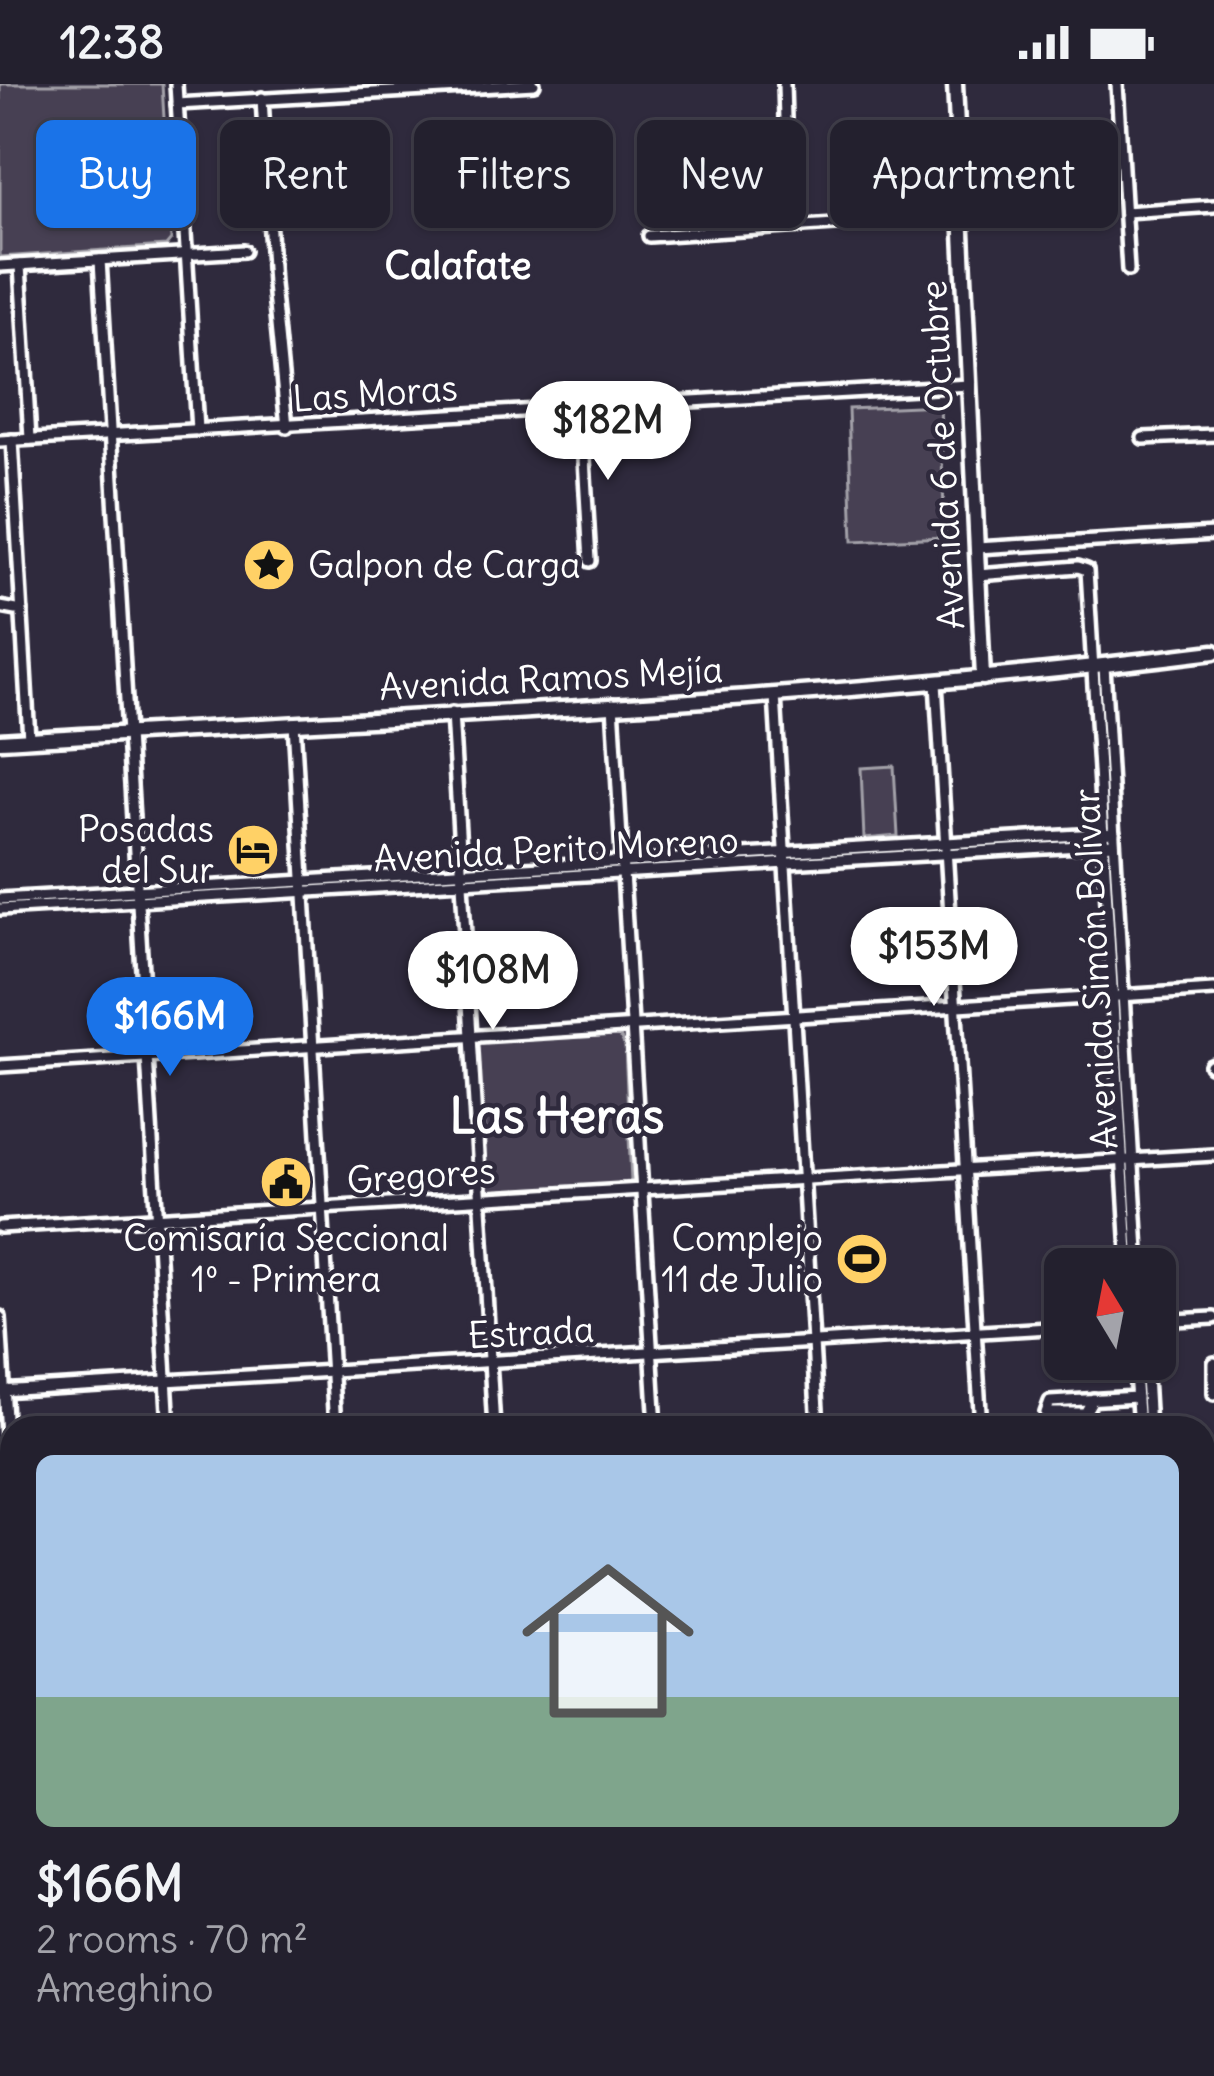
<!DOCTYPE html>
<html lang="en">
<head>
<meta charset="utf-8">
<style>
  body { margin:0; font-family:Delius,sans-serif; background:#2b2836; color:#f1f3f6; height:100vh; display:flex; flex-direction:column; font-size:45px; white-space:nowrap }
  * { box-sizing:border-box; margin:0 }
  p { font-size:39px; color:#a3a3aa }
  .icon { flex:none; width:66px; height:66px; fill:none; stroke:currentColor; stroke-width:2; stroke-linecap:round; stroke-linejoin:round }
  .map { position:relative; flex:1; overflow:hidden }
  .drawer { position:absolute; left:0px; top:1332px; width:1215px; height:660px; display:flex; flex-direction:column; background:#23202e; border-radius:36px 36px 0 0; box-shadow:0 3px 9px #0004,0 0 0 3px #403e4a }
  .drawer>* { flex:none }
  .banner { position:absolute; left:36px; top:36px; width:1143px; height:108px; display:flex; gap:24px }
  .needle { width:78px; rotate:350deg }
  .buttons { position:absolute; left:1044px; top:1164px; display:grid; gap:24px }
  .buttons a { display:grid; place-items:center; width:132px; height:132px; border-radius:18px; background:#23202e; box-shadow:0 3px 9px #0004,0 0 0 3px #403e4a; font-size:60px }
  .price { position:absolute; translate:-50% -102px; padding:0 27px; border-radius:42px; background:#fff; color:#222; font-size:39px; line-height:78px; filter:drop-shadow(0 3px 6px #0008) }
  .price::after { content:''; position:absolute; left:50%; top:72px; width:36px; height:27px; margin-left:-18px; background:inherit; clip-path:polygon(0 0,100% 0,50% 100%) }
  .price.on { background:#1a73e8; color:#fff }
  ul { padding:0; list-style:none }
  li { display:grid; align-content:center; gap:24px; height:636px; padding:0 36px }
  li+li { border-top:3px solid #403e4a }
  li span { display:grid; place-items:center; height:372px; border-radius:18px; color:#555 }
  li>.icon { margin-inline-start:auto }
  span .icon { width:216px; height:216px; fill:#fffc; stroke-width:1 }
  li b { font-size:51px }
  .tag { padding:0 42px; border-radius:18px; background:#23202e; box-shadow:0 3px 9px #0004,0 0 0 3px #403e4a; font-size:42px; line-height:108px }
  .tag.on { background:#1a73e8; color:#fff }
  .status { display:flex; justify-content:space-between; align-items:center; height:84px; padding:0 60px; background:#23202e; direction:ltr }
  .status svg { height:33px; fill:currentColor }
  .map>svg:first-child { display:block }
  .green { fill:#464152; stroke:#a2a0a8; stroke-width:3 }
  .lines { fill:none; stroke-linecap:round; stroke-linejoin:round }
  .minor-casing { stroke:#fff; stroke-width:18 }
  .major-casing { stroke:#fff; stroke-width:21 }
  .minor { stroke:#2f2a3d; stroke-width:9 }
  .major { stroke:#2f2a3d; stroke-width:12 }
  .labels { text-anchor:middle; stroke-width:9; stroke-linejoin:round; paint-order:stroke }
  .street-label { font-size:36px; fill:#fff; stroke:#2f2a3d }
  .poi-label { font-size:36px; fill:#fff; stroke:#2f2a3d; text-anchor:end }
  .neighbourhood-label { font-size:39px; font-weight:bold; fill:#fff; stroke:#2f2a3d }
  .district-label { font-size:48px; font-weight:bold; fill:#fff; stroke:#2f2a3d }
</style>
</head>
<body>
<div class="status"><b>12:38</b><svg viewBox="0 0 49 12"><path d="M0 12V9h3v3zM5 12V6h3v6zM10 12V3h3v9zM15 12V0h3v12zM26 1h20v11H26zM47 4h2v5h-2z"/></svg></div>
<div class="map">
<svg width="1214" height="1992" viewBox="0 0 1214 1992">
  <rect width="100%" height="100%" fill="#2f2a3d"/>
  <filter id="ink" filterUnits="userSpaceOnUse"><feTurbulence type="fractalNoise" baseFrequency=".00833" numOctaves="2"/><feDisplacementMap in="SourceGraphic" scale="24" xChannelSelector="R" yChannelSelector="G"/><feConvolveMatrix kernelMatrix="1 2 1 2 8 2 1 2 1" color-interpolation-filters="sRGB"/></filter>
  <g filter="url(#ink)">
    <g class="green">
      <path d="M 0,0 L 162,0 L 171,156 L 166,162 L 0,173 Z"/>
      <path d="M 940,321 L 945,453 L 853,457 L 848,325 Z"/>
      <path d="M 894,682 L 898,752 L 864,755 L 861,684 Z"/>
      <path d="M 613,950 L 620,952 L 625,962 L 631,1097 L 623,1101 L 486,1108 L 475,962 L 486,956 Z"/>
      <path d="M 53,1980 L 363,1980 L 364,1992 L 53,1992 Z"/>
    </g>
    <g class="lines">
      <g class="minor-casing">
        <g id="minor">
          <path d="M 176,0 L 197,346"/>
          <path d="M 784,0 L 788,142"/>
          <path d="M 1117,0 L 1128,186"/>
          <path d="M 262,14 L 273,200 L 287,343"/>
          <path d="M 177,20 L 534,0"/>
          <path d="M 1125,128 L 1214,122"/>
          <path d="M 649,152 L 960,132"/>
          <path d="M 100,176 L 169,1344"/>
          <path d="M 20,181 L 30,355"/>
          <path d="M 0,182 L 244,167"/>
          <path d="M 581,323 L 590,477"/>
          <path d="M 1143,354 L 1214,351"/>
          <path d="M 12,356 L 29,655"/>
          <path d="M 0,357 L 969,301"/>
          <path d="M 977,464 L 1214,450"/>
          <path d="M 978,491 L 1078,483 L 1087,486 L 1129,1185"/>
          <path d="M 0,523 L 22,527"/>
          <path d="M 1104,582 L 1139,1185"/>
          <path d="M 936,599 L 981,1344"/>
          <path d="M 775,611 L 818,1344"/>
          <path d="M 613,620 L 656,1344"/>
          <path d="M 452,629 L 494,1344"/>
          <path d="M 294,639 L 335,1344"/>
          <path d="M 0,815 L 1114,749"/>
          <path d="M 0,825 L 1114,760"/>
          <path d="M 1210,981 L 1214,980"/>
          <path d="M 0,982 L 1214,906"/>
          <path d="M 0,1143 L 1214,1071"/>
          <path d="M 0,1233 L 12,1436"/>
          <path d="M 1155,1237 L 1214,1234"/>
          <path d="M 1134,1275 L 1139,1344"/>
          <path d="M 1145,1275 L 1149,1344"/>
          <path d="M 1214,1279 L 1214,1310"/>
          <path d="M 0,1307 L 1065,1243"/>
          <path d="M 1093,1315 L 1085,1329 L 1046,1329 L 1050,1318 L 1137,1313"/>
          <path d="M 1203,1398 L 1214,1398"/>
          <path d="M 0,1471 L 12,1470"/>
          <path d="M 1203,1560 L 1214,1560"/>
          <path d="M 0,1632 L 12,1632"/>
          <path d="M 1203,1722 L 1214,1721"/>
          <path d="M 0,1794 L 12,1794"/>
          <path d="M 0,1873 L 12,1872"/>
          <path d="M 1203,1887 L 1214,1887"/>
          <path d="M 0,1960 L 12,1959"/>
          <path d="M 1203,1968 L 1214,1967"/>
          <path d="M 44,1980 L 45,1992"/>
          <path d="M 371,1980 L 372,1992"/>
          <path d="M 531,1980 L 532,1992"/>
          <path d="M 693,1980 L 694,1992"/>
          <path d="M 1019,1980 L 1020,1992"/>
          <path d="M 1183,1980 L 1184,1992"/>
          <path d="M 811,1992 L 856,1990"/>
        </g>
      </g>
      <g class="major-casing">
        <g id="major">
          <path d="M 955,0 L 983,594"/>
          <path d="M 0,657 C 405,632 812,619 1214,568"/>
        </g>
      </g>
      <use href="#minor" class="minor"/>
      <use href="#major" class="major"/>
    </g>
  </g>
  <defs>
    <g id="sight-disc" transform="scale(2.7)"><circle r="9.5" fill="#ffd166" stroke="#2f2a3d"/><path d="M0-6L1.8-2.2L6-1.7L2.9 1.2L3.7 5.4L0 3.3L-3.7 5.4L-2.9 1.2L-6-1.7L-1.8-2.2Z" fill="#111"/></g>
    <g id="hotel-disc" transform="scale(2.7)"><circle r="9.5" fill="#ffd166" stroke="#2f2a3d"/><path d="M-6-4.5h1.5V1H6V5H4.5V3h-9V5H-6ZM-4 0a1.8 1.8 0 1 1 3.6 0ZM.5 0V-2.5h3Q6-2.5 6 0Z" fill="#111"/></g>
    <g id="civic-disc" transform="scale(2.7)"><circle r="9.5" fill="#ffd166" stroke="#2f2a3d"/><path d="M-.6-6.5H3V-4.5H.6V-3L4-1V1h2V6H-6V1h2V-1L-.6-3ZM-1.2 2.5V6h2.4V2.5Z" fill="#111"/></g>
    <g id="stadium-disc" transform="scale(2.7)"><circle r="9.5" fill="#ffd166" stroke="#2f2a3d"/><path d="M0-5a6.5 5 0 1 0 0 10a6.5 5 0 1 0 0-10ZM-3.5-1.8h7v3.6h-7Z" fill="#111"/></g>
  </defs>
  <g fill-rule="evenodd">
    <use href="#sight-disc" x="269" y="481"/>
    <use href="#hotel-disc" x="253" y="766"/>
    <use href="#civic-disc" x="286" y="1098"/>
    <use href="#stadium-disc" x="862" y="1175"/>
  </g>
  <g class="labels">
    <g class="street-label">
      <text transform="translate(375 309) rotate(-4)" y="13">Las Moras</text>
      <text transform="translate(942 371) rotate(-93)" y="13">Avenida 6 de Octubre</text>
      <text transform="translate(551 594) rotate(-3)" y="13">Avenida Ramos Mejía</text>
      <text transform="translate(556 765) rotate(-3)" y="13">Avenida Perito Moreno</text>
      <text transform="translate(1095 885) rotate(-93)" y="13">Avenida Simón Bolívar</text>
      <text transform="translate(421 1091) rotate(-4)" y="13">Gregores</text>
      <text transform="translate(531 1248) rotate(-3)" y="13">Estrada</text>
    </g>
    <g class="poi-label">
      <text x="308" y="494" text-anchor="start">Galpon de Carga</text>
      <text x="214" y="758">Posadas<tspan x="214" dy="41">del Sur</tspan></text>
      <text x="286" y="1167" text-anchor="middle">Comisaría Seccional<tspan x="286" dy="41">1º - Primera</tspan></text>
      <text x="823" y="1167">Complejo<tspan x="823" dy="41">11 de Julio</tspan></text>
    </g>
    <g class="neighbourhood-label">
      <text x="458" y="195">Calafate</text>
    </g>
    <g class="district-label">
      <text x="557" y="1049">Las Heras</text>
    </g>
  </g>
</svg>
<div class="buttons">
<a><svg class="needle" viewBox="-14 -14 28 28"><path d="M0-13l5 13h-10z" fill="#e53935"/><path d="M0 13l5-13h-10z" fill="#a3a3aa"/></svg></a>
</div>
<b class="price" style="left:608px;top:399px">$182M</b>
<b class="price" style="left:934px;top:925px">$153M</b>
<b class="price" style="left:493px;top:949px">$108M</b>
<b class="price on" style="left:170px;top:995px">$166M</b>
<div class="banner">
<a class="tag on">Buy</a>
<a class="tag">Rent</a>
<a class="tag">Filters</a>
<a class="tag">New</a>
<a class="tag">Apartment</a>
</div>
<section class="drawer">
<ul>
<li><span style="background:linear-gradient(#a9c7e8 65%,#7fa58c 0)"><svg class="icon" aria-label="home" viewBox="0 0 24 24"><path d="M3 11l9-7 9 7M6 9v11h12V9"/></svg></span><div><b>$166M</b><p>2 rooms · 70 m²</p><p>Ameghino</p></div></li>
</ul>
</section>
</div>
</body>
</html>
